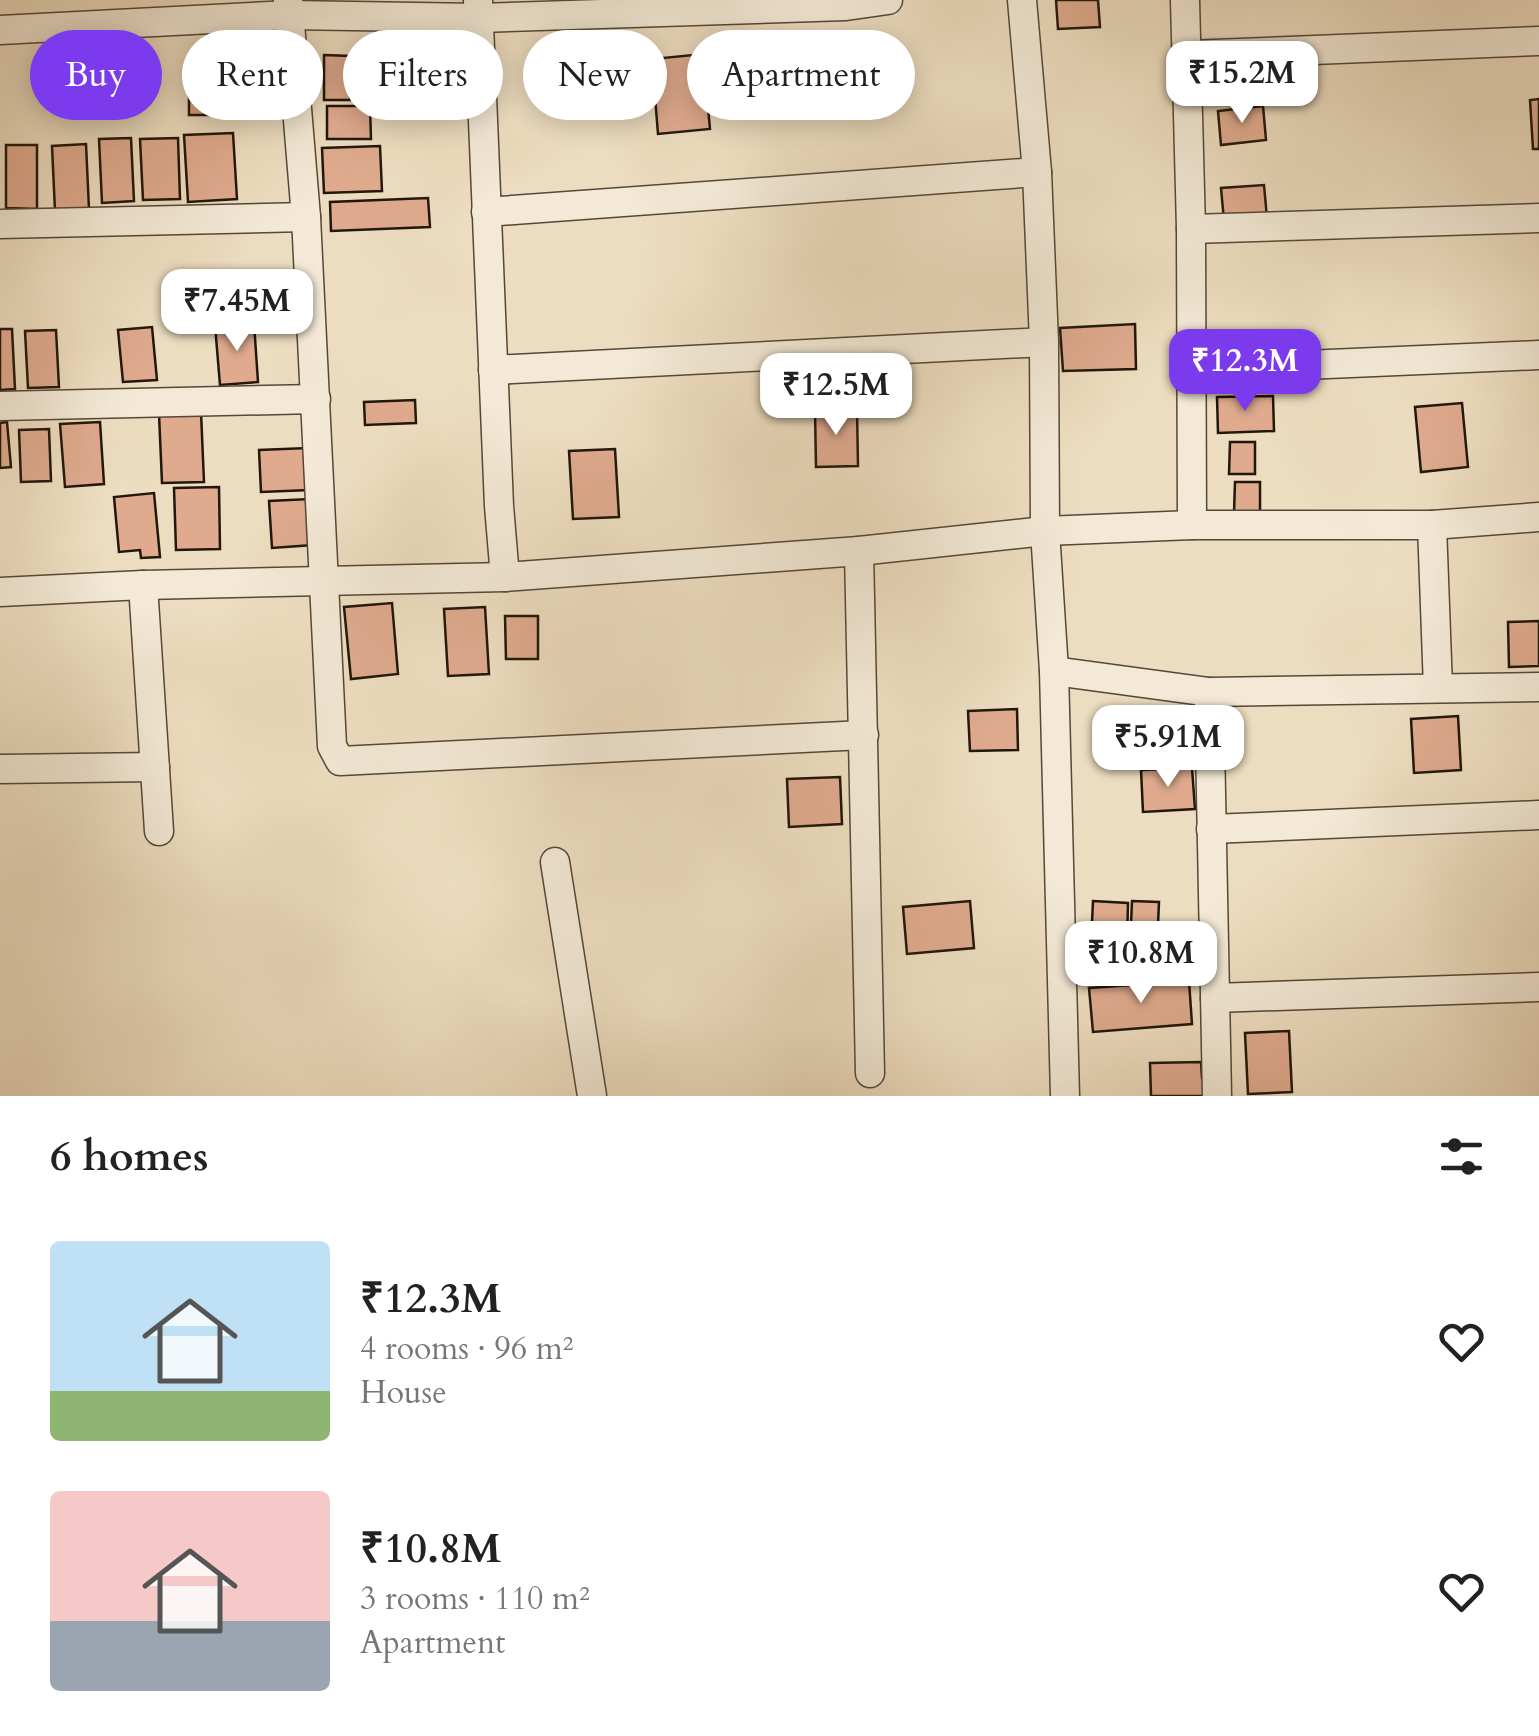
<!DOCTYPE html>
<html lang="en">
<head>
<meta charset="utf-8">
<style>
  body { margin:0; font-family:Cardo,serif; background:#f6f6f6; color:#222; height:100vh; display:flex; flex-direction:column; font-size:38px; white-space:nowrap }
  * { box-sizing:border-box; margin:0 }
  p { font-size:32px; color:#767676 }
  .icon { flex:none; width:55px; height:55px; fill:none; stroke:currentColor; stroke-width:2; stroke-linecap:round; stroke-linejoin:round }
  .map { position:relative; height:1096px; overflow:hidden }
  .sheet { display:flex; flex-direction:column; background:#fff; flex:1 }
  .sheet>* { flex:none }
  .hud { position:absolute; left:30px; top:30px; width:1000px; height:90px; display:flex; gap:20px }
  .price { position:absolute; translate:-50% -85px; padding:0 22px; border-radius:20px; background:#fff; color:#222; font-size:32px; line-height:65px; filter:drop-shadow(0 2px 5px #0008) }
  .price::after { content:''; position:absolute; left:50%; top:60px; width:30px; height:22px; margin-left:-15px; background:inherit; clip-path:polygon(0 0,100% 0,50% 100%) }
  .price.on { background:#7c3aed; color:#fff }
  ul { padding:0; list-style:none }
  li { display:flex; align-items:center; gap:30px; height:250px; padding:0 50px }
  li span { display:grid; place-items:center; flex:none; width:280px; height:200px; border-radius:10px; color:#555 }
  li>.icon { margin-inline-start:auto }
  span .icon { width:120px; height:120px; fill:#fffc; stroke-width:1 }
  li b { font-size:42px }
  h2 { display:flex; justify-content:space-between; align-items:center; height:120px; padding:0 50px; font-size:42px }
  .chip { padding:0 35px; border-radius:45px; background:#fff; box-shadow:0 5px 25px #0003; font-size:35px; line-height:90px }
  .chip.on { background:#7c3aed; color:#fff }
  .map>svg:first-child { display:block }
  .building { fill:#dfaa8e; stroke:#21170b; stroke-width:2.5 }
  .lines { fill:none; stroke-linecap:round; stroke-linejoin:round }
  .minor-casing { stroke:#544838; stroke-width:31 }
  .minor { stroke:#f3e9d6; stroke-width:28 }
</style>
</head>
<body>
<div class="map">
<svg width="1539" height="1096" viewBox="0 0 1539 1096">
  <rect width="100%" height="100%" fill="#edddc0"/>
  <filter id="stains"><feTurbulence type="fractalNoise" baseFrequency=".002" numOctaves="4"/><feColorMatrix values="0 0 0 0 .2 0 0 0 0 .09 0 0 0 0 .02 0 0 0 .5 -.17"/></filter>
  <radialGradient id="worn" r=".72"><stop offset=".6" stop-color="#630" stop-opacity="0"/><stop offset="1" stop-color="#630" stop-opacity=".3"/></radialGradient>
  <g class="building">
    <path d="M 1056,0 L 1098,0 L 1100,27 L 1058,29 Z"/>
    <path d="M 703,54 L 710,129 L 658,134 L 652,59 Z"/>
    <path d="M 324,55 L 351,56 L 350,100 L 324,100 Z"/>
    <path d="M 189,64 L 226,65 L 226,115 L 189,115 Z"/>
    <path d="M 1539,99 L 1539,149 L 1533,149 L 1530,100 Z"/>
    <path d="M 327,106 L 370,106 L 371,139 L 327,139 Z"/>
    <path d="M 1263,106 L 1266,140 L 1221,145 L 1218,111 Z"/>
    <path d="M 233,133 L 237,199 L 188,202 L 184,135 Z"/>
    <path d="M 131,138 L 134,201 L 102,203 L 99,139 Z"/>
    <path d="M 178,138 L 180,199 L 143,200 L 140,139 Z"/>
    <path d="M 86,144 L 89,209 L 55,211 L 52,146 Z"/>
    <path d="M 6,145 L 37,145 L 37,209 L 6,208 Z"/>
    <path d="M 380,146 L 382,191 L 324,193 L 322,148 Z"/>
    <path d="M 1264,185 L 1267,218 L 1224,221 L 1221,188 Z"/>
    <path d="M 428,198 L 430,227 L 331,231 L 330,202 Z"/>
    <path d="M 254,323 L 258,382 L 220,385 L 215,325 Z"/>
    <path d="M 1135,324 L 1136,369 L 1063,371 L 1060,328 Z"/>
    <path d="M 152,327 L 157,380 L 123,382 L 118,330 Z"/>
    <path d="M 0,329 L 12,329 L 15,389 L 0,390 Z"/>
    <path d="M 56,330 L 59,387 L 28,388 L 25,331 Z"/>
    <path d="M 1273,396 L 1274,431 L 1218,433 L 1217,397 Z"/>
    <path d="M 415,400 L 416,423 L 365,425 L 364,402 Z"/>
    <path d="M 1462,403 L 1468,467 L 1421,472 L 1415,407 Z"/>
    <path d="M 857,409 L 858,466 L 816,467 L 815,410 Z"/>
    <path d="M 201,412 L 204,482 L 162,483 L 159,414 Z"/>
    <path d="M 7,422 L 11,467 L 0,468 L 0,423 Z"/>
    <path d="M 100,422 L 104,484 L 65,487 L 60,424 Z"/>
    <path d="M 49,429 L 51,481 L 21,482 L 19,430 Z"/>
    <path d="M 1230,442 L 1255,442 L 1255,474 L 1229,474 Z"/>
    <path d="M 308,448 L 310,490 L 261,492 L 259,450 Z"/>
    <path d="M 615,449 L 619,517 L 573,519 L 569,451 Z"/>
    <path d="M 1235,482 L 1260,482 L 1260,513 L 1234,513 Z"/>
    <path d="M 219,487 L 220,549 L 176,550 L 174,488 Z"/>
    <path d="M 154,493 L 160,557 L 141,558 L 140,550 L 119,552 L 114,497 Z"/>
    <path d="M 310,499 L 313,545 L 272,548 L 269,501 Z"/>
    <path d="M 392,603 L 398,674 L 351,679 L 344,607 Z"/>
    <path d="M 485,607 L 489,674 L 448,676 L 444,609 Z"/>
    <path d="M 505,616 L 538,616 L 538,659 L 506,659 Z"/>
    <path d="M 1539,621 L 1539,666 L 1509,667 L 1508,622 Z"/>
    <path d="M 1017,709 L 1018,750 L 970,751 L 968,711 Z"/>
    <path d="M 1458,716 L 1461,770 L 1414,773 L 1411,719 Z"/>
    <path d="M 1192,768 L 1195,809 L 1143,812 L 1141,770 Z"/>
    <path d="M 840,777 L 842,824 L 789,827 L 787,779 Z"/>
    <path d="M 970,901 L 974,948 L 907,954 L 903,907 Z"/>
    <path d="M 1093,901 L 1128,903 L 1127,945 L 1091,944 Z"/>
    <path d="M 1132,901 L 1159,902 L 1157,948 L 1130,947 Z"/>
    <path d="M 1189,981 L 1192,1024 L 1093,1032 L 1089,988 Z"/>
    <path d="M 1289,1031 L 1292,1092 L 1248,1094 L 1245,1033 Z"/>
    <path d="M 1201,1062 L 1202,1078 L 1208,1079 L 1209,1096 L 1151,1096 L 1150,1063 Z"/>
  </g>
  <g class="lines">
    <g class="minor-casing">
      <g id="minor">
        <path d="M 288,0 L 306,217 L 332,746 L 340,761 L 864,735"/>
        <path d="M 478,0 L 499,506 L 505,577"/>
        <path d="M 1022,0 L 1037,172 L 1044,342 L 1045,531 L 1054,671 L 1065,1096"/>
        <path d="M 1185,0 L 1191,229 L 1192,525"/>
        <path d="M 0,30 L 289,15 L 479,18 L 846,6 L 888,0"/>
        <path d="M 1188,55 L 1539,41"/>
        <path d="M 486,212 L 1037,172"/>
        <path d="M 0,224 L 306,217"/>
        <path d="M 1191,229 L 1539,218"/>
        <path d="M 493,370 L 1044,342"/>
        <path d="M 1190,370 L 1539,355"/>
        <path d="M 0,406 L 316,399"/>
        <path d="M 1432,525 L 1438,688"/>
        <path d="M 859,551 L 870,1073"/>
        <path d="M 143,585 L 159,831"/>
        <path d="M 0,592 L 143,585 L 505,577 L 859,551 L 1045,531 L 1192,525 L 1432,525 L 1539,517"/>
        <path d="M 1054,671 L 1209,692 L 1539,687"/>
        <path d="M 1209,692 L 1217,1096"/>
        <path d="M 0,769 L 155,767"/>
        <path d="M 1211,829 L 1539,815"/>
        <path d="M 555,862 L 592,1096"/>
        <path d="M 1215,998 L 1539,987"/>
      </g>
    </g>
    <use href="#minor" class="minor"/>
  </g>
  <rect width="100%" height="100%" filter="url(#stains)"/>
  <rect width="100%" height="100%" fill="url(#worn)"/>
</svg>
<b class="price" style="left:1242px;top:126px">₹15.2M</b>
<b class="price" style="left:237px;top:354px">₹7.45M</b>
<b class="price on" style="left:1245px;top:414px">₹12.3M</b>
<b class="price" style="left:836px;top:438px">₹12.5M</b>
<b class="price" style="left:1168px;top:790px">₹5.91M</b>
<b class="price" style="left:1141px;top:1006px">₹10.8M</b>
<div class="hud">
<a class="chip on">Buy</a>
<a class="chip">Rent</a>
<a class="chip">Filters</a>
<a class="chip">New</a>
<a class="chip">Apartment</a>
</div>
</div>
<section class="sheet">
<h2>6 homes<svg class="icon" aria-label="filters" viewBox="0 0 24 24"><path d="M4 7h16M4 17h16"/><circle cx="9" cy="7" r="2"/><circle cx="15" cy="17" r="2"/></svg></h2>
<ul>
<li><span style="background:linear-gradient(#bfe0f5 75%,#8fb573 0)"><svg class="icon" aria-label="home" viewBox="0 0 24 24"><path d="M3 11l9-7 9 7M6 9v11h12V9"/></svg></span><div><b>₹12.3M</b><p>4 rooms · 96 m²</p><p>House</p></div><svg class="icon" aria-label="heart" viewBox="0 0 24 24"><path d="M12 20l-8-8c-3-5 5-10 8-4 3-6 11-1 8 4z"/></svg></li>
<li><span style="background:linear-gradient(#f6c9c9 65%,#9aa5b1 0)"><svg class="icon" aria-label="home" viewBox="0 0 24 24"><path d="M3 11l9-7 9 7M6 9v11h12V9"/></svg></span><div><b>₹10.8M</b><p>3 rooms · 110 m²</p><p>Apartment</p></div><svg class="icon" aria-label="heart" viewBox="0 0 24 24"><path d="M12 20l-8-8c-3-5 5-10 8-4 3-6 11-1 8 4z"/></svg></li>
</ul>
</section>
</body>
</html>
